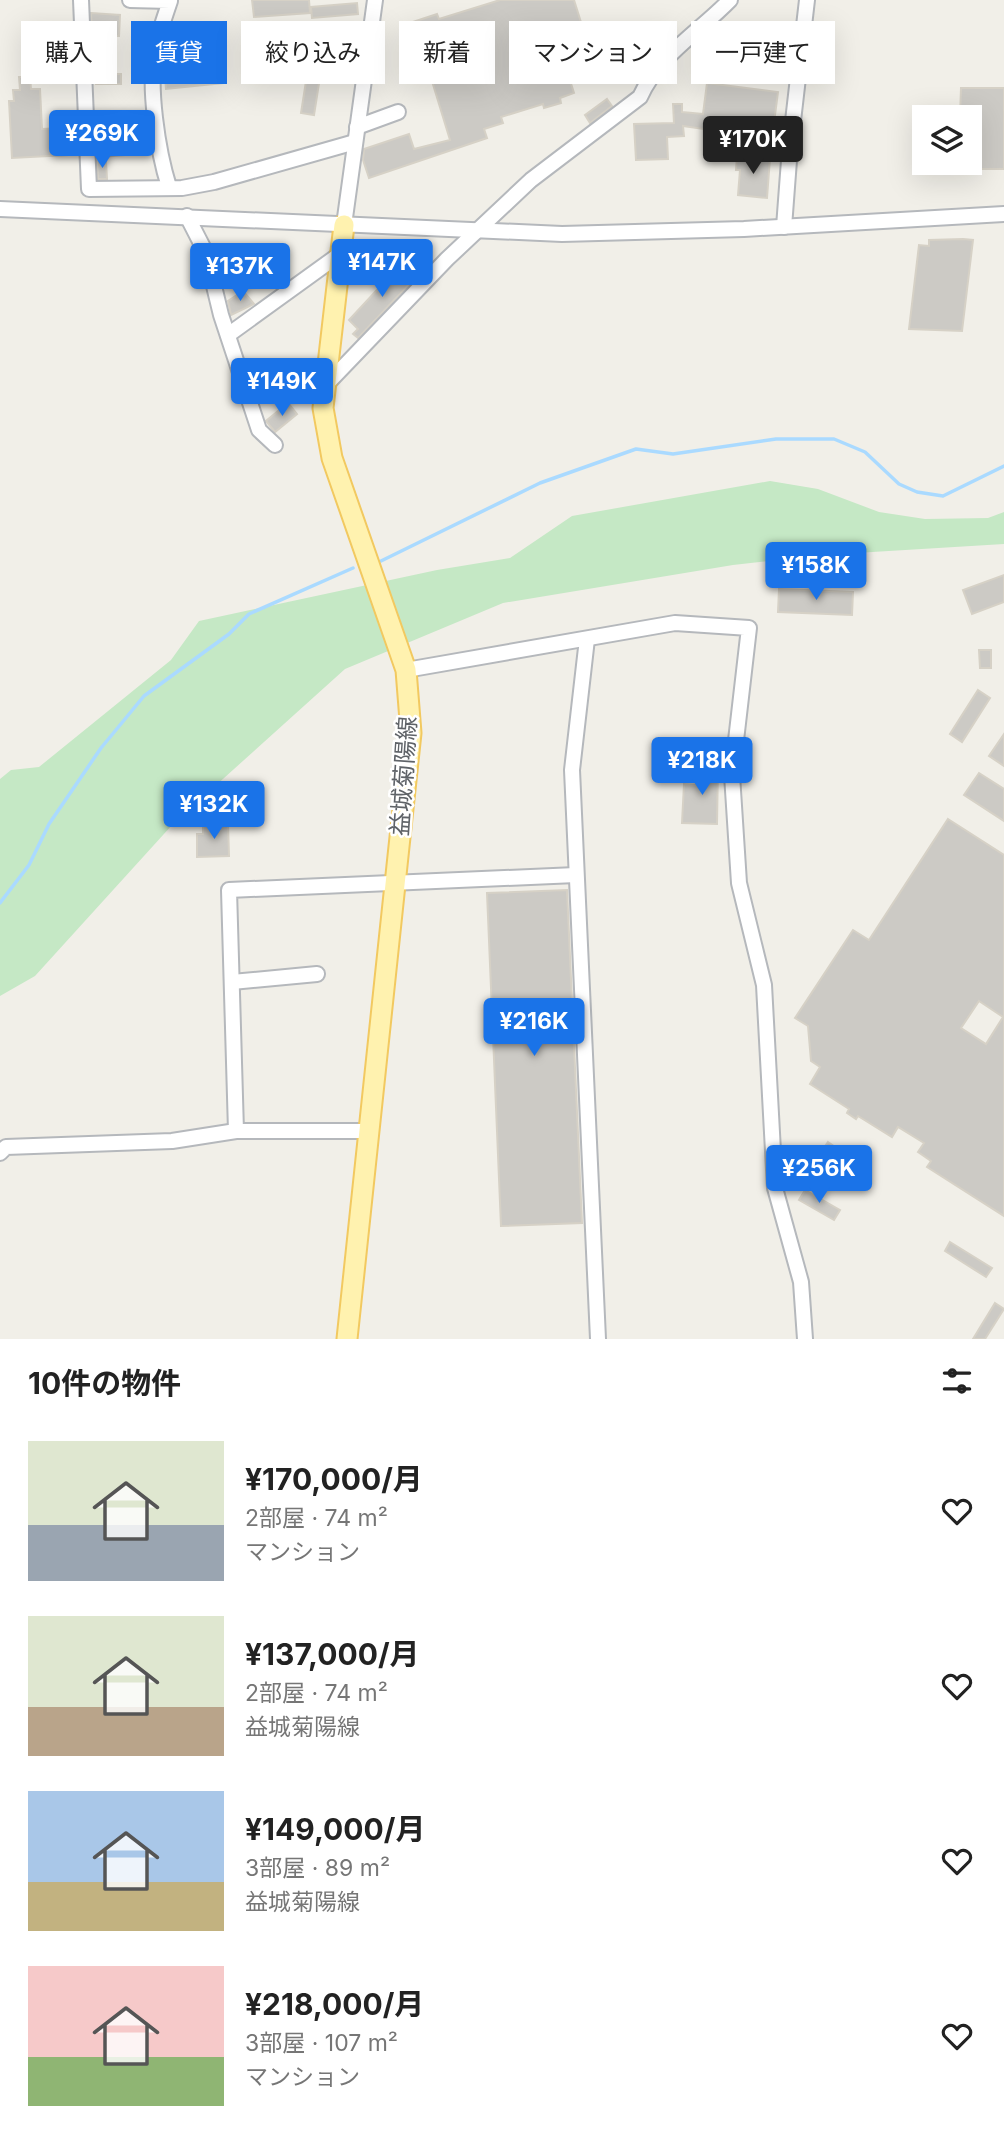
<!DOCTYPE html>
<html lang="ja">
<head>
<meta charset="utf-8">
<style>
  body { margin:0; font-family:Inter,"Noto Sans JP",sans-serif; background:#f2f2f2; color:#222; height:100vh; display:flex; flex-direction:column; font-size:26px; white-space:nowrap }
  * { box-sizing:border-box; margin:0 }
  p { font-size:23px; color:#767676 }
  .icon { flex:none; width:38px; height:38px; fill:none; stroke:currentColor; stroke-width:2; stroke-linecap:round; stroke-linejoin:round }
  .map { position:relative; height:1339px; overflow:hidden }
  .drawer { display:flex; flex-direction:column; background:#fff; flex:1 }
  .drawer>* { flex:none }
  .top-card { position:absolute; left:21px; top:21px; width:962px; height:63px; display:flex; gap:14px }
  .controls { position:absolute; left:912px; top:105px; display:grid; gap:14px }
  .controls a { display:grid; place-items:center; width:70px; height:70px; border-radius:0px; background:#fff; box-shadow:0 7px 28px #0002; font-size:35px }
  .price { position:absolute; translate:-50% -60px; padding:0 16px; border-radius:7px; background:#1a73e8; color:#fff; font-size:23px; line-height:46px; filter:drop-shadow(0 2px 4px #0008) }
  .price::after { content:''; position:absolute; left:50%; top:42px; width:21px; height:16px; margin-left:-10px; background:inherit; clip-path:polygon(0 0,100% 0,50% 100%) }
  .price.selected { background:#222; color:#fff }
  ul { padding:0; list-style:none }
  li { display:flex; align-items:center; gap:21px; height:175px; padding:0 28px }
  li span { display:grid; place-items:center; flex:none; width:196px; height:140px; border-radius:0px; color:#555 }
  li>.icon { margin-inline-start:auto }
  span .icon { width:84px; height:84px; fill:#fffc; stroke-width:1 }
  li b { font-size:30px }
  h2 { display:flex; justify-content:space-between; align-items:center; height:84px; padding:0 28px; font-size:30px }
  .tag { padding:0 24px; border-radius:0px; background:#fff; box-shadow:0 7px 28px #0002; font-size:24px; line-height:63px }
  .tag.selected { background:#1a73e8; color:#fff }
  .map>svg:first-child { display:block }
  .green { fill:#c5e8c5 }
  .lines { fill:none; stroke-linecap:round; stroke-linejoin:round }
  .stream { stroke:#aadaff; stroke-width:3.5 }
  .building { fill:#cccac5; stroke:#d6d1c6; stroke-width:2; fill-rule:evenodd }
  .minor-casing { stroke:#b5b8bc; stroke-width:18 }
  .major-casing { stroke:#f2c960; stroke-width:23 }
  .minor { stroke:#fff; stroke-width:14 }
  .major { stroke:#fff2af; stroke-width:19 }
  .labels { text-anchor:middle; stroke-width:5; stroke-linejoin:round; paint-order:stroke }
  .street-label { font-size:24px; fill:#5f6368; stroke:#fff }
</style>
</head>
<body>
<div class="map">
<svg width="1004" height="1339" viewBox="0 0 1004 1339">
  <rect width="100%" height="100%" fill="#f1efe8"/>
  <path class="green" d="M 770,481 L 818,489 L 879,512 L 925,519 L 988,518 L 1004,512 L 1004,544 L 823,555 L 733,565 L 503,603 L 345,669 L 173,824 L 35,976 L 0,996 L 0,779 L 11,770 L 39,767 L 171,660 L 199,621 L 437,570 L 510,558 L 572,516 Z"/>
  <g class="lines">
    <g class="stream">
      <path d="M 381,561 L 540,483 L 636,449 L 673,454 L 776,439 L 834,439 L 865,452 L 899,484 L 917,492 L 943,496 L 1004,466"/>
      <path d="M 0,903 L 29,865 L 49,824 L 101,748 L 144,696 L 229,634 L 249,614 L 353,568"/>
    </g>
  </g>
  <g class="building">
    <path d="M 252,0 L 309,0 L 310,13 L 254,17 Z"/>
    <path d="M 500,0 L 574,0 L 590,51 L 563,59 L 574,93 L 560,98 L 561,103 L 544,108 L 543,104 L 501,117 L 503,123 L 484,129 L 487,138 L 369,178 L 363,160 L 364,149 L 409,134 L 414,149 L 450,140 L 424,55 L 410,60 L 407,50 L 421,45 L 413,22 L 437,14 L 439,19 Z"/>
    <path d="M 357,3 L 358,14 L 312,18 L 311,7 Z"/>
    <path d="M 91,13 L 120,15 L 119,36 L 92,35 Z"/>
    <path d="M 137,55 L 145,55 L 143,78 L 136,77 Z"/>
    <path d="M 210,58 L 221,60 L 223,83 L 166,89 L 164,65 Z"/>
    <path d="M 93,65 L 115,66 L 115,74 L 121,74 L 121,84 L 96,84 Z"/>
    <path d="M 307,75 L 320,77 L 314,115 L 301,113 Z"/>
    <path d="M 19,77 L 30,77 L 31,89 L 40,89 L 42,129 L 77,127 L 78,151 L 68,151 L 68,155 L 12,158 L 9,101 L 14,101 L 13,90 L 20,90 Z"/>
    <path d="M 707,83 L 778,92 L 772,138 L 724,132 L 724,136 L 711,134 L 711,130 L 683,126 L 684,136 L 667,137 L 668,159 L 636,160 L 634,124 L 674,123 L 673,104 L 682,104 L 682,112 L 703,114 Z"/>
    <path d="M 961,88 L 1004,88 L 1004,169 L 970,169 L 970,117 L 960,117 Z"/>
    <path d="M 607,99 L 612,106 L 590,123 L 585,115 Z"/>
    <path d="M 145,114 L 151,153 L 100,157 L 101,141 L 97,141 L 98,120 L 109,120 L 109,125 L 118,125 L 118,135 L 138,134 L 136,115 Z"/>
    <path d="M 737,156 L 770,158 L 767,198 L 738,195 L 740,170 L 736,170 Z"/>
    <path d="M 97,161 L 106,161 L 107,179 L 98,179 Z"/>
    <path d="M 963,239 L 973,240 L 962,331 L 909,329 L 919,245 L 929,246 L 929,240 Z"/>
    <path d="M 403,262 L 417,276 L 358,338 L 353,334 L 358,329 L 349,320 Z"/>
    <path d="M 243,291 L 254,304 L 231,315 L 228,301 Z"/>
    <path d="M 288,403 L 297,414 L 275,432 L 266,421 Z"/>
    <path d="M 1004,575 L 1004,602 L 972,614 L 963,590 Z"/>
    <path d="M 779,589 L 853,592 L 852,615 L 778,612 Z"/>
    <path d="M 979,650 L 991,650 L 991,668 L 980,668 Z"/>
    <path d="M 978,690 L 990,698 L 962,742 L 950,734 Z"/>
    <path d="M 1004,734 L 1004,766 L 989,756 Z"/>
    <path d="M 696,765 L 718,766 L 717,824 L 682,823 L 684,784 L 696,785 Z"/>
    <path d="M 979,773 L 1004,789 L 1004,821 L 964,795 Z"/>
    <path d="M 948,819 L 1004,855 L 1004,1216 L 927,1167 L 931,1161 L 918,1152 L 924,1143 L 898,1127 L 892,1137 L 858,1116 L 856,1119 L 847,1113 L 849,1109 L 810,1084 L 820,1067 L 811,1061 L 808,1026 L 795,1018 L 853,930 L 869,940 ZM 979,1001 L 1003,1017 L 986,1044 L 961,1028 Z"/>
    <path d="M 228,823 L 229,856 L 197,857 L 197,834 L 203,834 L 203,824 Z"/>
    <path d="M 567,890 L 582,1223 L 501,1226 L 487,893 Z"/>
    <path d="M 828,1142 L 868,1170 L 858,1184 L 818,1157 Z"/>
    <path d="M 805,1190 L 840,1210 L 834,1220 L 799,1200 Z"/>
    <path d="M 950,1242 L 992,1268 L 986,1277 L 945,1251 Z"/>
    <path d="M 995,1303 L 1004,1309 L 985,1339 L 973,1339 Z"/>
  </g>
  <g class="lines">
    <g class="minor-casing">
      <g id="minor">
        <path d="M 81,0 L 89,189 L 182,188 L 214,182 L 355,142"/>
        <path d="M 130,0 L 170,1 C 165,16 159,32 156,48 C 147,84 158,152 169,187"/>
        <path d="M 357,127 L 398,112"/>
        <path d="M 0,209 L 562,234 L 744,229 L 1004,214"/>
        <path d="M 187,216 L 206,253 L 221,315 L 259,430 L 275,445"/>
        <path d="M 344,225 L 375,0"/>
        <path d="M 784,227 L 790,147 L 807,0"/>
        <path d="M 228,335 L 340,254"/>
        <path d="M 325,386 L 447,259 L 531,180 L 640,97 C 659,55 699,32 730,0"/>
        <path d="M 587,639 L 572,770 L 598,1339"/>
        <path d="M 406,670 L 675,623 L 749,628 L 732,775 L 739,883 L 764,985 L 775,1188 L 801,1282 L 805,1339"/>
        <path d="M 232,982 L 317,974"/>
        <path d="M 236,1131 L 229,890 L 576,875"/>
        <path d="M 0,1153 L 6,1147 L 172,1141 L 236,1131 L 368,1131"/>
      </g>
    </g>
    <g class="major-casing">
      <path id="major" d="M 344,225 L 323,408 L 332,458 L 406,670 L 411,733 L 347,1339"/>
    </g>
    <use href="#minor" class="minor"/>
    <use href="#major" class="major"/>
  </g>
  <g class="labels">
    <g class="street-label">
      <text transform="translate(404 776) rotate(-86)" y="8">益城菊陽線</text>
    </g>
  </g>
</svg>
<div class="controls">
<a><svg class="icon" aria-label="layers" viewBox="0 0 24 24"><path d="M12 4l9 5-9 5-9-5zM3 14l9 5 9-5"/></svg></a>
</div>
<b class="price" style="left:102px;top:170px">¥269K</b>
<b class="price selected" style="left:753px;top:176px">¥170K</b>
<b class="price" style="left:382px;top:299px">¥147K</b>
<b class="price" style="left:240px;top:303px">¥137K</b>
<b class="price" style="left:282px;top:418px">¥149K</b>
<b class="price" style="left:816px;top:602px">¥158K</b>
<b class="price" style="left:702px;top:797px">¥218K</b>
<b class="price" style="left:214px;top:841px">¥132K</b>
<b class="price" style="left:534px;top:1058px">¥216K</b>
<b class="price" style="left:819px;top:1205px">¥256K</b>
<div class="top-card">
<a class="tag">購入</a>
<a class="tag selected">賃貸</a>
<a class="tag">絞り込み</a>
<a class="tag">新着</a>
<a class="tag">マンション</a>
<a class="tag">一戸建て</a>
</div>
</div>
<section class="drawer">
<h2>10件の物件<svg class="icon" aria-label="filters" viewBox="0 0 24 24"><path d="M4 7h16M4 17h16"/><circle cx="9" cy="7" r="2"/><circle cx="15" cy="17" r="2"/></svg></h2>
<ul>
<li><span style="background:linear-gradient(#dfe7d0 60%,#9aa5b1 0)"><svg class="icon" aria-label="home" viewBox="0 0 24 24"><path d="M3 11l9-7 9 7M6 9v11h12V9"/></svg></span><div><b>¥170,000/月</b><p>2部屋 · 74 m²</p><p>マンション</p></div><svg class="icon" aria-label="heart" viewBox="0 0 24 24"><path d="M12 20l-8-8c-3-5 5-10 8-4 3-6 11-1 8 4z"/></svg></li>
<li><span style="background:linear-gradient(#dfe7d0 65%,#b9a48a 0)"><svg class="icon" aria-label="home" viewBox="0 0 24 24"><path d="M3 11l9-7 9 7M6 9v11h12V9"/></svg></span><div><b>¥137,000/月</b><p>2部屋 · 74 m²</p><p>益城菊陽線</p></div><svg class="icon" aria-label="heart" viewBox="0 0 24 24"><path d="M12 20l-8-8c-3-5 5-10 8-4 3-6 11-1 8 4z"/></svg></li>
<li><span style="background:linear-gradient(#a9c7e8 65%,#c2b280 0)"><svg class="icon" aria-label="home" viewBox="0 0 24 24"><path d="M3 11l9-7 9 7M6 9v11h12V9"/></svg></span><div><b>¥149,000/月</b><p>3部屋 · 89 m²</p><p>益城菊陽線</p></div><svg class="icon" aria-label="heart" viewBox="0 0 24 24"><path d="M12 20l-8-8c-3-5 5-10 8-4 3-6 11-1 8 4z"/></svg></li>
<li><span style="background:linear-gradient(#f6c9c9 65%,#8fb573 0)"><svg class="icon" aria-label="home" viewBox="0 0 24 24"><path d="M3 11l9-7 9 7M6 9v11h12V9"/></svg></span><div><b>¥218,000/月</b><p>3部屋 · 107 m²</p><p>マンション</p></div><svg class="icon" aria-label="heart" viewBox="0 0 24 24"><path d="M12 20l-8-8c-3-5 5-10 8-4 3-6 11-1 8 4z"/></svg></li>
</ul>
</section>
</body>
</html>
